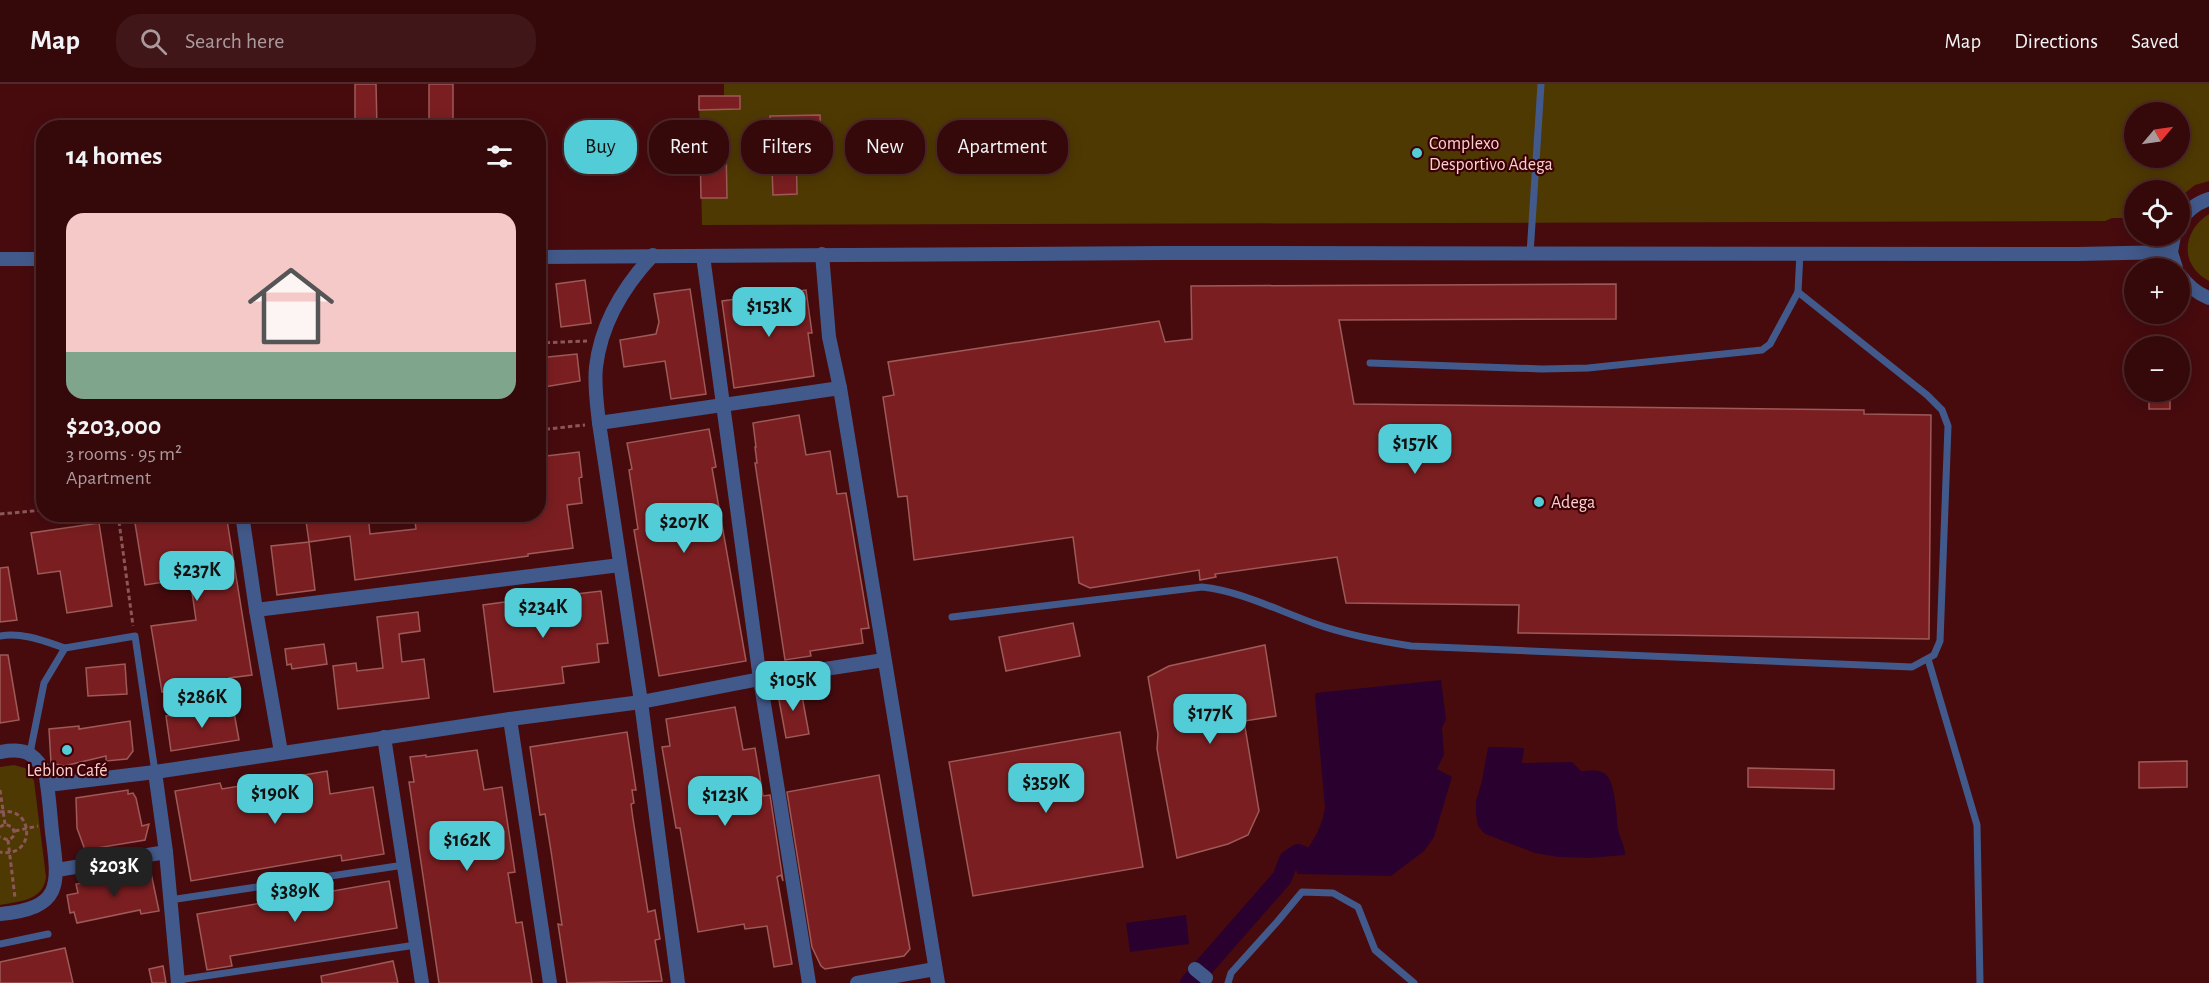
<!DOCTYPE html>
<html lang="en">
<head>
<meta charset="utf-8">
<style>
  body { margin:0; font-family:"Alegreya Sans",sans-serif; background:#401618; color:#f1f3f6; height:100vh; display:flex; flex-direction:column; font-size:22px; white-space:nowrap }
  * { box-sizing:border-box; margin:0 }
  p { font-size:20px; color:#aa9a9c }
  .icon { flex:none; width:33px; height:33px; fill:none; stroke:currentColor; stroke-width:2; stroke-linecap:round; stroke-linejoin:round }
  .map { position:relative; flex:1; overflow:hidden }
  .drawer { position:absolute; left:36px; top:36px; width:510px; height:402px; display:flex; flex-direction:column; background:#35080a; border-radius:24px; box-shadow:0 3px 15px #0003,0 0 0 2px #4f292b }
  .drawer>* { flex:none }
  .banner { position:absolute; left:564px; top:36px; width:570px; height:54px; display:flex; gap:12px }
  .needle { width:39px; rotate:61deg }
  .tools { position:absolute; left:2124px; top:18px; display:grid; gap:12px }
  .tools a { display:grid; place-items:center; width:66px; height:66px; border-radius:50%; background:#35080a; box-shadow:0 3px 15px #0003,0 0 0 2px #4f292b; font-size:30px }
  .price { position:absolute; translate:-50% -51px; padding:0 14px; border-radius:12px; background:#52ccd6; color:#111; font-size:20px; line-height:39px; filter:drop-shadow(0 2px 3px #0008) }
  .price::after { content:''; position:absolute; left:50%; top:36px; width:18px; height:14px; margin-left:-9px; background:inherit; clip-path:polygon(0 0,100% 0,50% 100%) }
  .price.current { background:#222; color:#fff }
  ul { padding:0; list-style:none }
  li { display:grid; align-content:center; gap:12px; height:318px; padding:0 30px }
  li+li { border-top:2px solid #4f292b }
  li span { display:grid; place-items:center; height:186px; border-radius:18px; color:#555 }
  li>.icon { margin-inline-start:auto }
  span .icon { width:108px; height:108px; fill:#fffc; stroke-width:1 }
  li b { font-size:26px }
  h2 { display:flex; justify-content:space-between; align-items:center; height:72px; padding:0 30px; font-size:26px }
  .pill { padding:0 21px; border-radius:24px; background:#35080a; box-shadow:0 3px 15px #0003,0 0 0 2px #4f292b; font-size:21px; line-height:54px }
  .pill.current { background:#52ccd6; color:#111 }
  header { display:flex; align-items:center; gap:36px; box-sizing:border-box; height:84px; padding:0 30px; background:#35080a; border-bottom:2px solid #4f292b }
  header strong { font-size:28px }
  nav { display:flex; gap:33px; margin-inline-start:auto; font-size:21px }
  .search { width:420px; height:54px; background:#401618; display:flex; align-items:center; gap:15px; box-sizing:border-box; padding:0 21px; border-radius:24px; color:#aa9a9c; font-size:22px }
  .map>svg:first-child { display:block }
  .green { fill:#4f3903; fill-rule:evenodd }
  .water { fill:#2a002f }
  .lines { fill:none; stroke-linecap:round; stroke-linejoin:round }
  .canal { stroke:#2a002f; stroke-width:20 }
  .building { fill:#7b1e21; stroke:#9d5a57; stroke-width:1.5 }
  .path { stroke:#8b5758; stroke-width:3; stroke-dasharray:4.5 3; stroke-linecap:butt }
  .lane { stroke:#425a8b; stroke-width:7 }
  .street { stroke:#425a8b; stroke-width:14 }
  .poi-dot { fill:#52ccd6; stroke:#3b0005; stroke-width:2 }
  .labels { text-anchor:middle; stroke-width:4.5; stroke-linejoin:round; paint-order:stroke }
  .poi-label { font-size:18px; fill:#f9d2cf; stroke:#3b0005; text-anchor:start }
</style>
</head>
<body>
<header>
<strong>Map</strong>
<div class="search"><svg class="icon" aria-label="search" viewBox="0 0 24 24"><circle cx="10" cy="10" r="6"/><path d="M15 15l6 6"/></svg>Search here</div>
<nav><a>Map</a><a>Directions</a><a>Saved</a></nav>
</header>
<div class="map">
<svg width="2209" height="899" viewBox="0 0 2209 899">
  <rect width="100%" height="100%" fill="#470b0e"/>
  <g class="green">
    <path d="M 724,0 L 2209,0 L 2209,97 L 2195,101 L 2180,113 L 2180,106 L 2134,106 L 2134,134 L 2112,134 L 2105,137 L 702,141 L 699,12 L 724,12 ZM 2134,28 L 2180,28 L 2180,74 L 2134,74 Z"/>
    <path d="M 2209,130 L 2209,197 C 2179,181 2182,147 2209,130 Z"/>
    <path d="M 14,681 L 28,685 L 34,697 L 46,793 C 43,817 20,817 0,821 L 0,683 Z"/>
  </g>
  <g class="water">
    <path d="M 1441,596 L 1446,635 L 1442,644 L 1444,671 L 1437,685 L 1452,693 L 1434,753 L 1424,767 L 1391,792 L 1298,790 L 1294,782 C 1309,764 1321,748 1325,724 L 1315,612 L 1316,609 Z"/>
    <path d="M 1488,663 L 1524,664 L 1522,679 L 1572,678 L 1581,687 C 1588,687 1598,685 1604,689 C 1616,697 1616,730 1618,744 C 1619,753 1625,761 1625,771 L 1588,774 L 1558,773 L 1535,769 L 1485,750 L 1478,742 L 1476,730 L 1476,717 L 1482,697 Z"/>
    <path d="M 1186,831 L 1189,860 L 1130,868 L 1126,839 Z"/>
  </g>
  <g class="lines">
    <path class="canal" d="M 1190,899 L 1282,794 L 1289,776 L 1298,770 L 1303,772"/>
  </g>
  <g class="building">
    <path d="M 355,0 L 376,0 L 377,44 L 355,44 Z"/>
    <rect x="429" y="0" width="24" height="44"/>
    <path d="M 699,12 L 740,12 L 740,25 L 699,26 Z"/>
    <path d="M 820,31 L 821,58 L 796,59 L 797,110 L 773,111 L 770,32 Z"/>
    <path d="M 726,63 L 727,114 L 701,114 L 700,64 Z"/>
    <path d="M 585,196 L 591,239 L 561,243 L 556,200 Z"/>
    <path d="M 1616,200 L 1616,235 L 1339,236 L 1354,320 L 1864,326 L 1864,330 L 1931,331 L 1929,555 L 1518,549 L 1519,521 L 1346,519 L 1337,473 L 1215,490 L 1216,493 L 1200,496 L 1199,486 L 1090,504 L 1079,499 L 1073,453 L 914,476 L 907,412 L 898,413 L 883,313 L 894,311 L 888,278 L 1159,237 L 1165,258 L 1192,255 L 1191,202 Z"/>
    <path d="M 690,205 L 706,310 L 671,315 L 665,277 L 624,283 L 620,256 L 656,250 L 659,238 L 654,210 Z"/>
    <path d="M 806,206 L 812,249 L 808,249 L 814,292 L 734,304 L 722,217 Z"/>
    <path d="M 577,270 L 580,297 L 538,304 L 538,274 Z"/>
    <rect x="2149" y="308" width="21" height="17"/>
    <path d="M 799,331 L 806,371 L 830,367 L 837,410 L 846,409 L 869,544 L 861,545 L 863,559 L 810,567 L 811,572 L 785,576 L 755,379 L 757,379 L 755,363 L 756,363 L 753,339 Z"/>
    <path d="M 709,345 L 716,383 L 712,384 L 746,577 L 659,592 L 634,446 L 638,445 L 629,386 L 632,385 L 627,359 Z"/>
    <path d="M 579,368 L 582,393 L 579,394 L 582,419 L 567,421 L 573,464 L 528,470 L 528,472 L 355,496 L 350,452 L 309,458 L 315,506 L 277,511 L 271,462 L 309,458 L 305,430 L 368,430 L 370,450 L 416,445 L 414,430 L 538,430 L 538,373 Z"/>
    <path d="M 190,430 L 226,430 L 252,591 L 229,594 L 231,604 L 162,608 L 151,542 L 196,536 L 190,494 L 145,501 L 135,439 Z"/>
    <path d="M 99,439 L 112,522 L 67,529 L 60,487 L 38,490 L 31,449 Z"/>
    <path d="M 8,483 L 17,536 L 0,538 L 0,484 Z"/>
    <path d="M 601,507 L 608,559 L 597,560 L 599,578 L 562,583 L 564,599 L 494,608 L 483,521 L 518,516 L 519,519 L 529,517 L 530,519 L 559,515 L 559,512 Z"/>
    <path d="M 418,528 L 420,547 L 399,550 L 402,578 L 424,575 L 429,614 L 338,625 L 333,582 L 356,579 L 357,587 L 383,584 L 377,533 Z"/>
    <path d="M 1073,539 L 1080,572 L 1006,587 L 999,553 Z"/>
    <path d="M 324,560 L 327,580 L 292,585 L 291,580 L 287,581 L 285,565 Z"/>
    <path d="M 1265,561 L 1276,632 L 1244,637 L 1259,727 L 1248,751 L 1228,760 L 1177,774 L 1157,665 L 1158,650 L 1148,593 L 1169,582 Z"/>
    <path d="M 0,571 L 8,571 L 19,636 L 0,639 Z"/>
    <path d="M 125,580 L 127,610 L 88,612 L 86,584 Z"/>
    <path d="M 800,601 L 809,650 L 786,654 L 777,605 Z"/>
    <path d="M 233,623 L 239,656 L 171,667 L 166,632 Z"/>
    <path d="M 735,623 L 743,666 L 755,664 L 763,712 L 770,711 L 783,797 L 781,791 L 777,793 L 792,880 L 774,883 L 767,842 L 745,845 L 744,840 L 698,848 L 680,744 L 676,744 L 662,663 L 670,662 L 666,635 Z"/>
    <path d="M 130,637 L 133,667 L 127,675 L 106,677 L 106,672 L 64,682 L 51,679 L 49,645 L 79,642 L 79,645 Z"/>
    <path d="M 627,648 L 636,706 L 632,706 L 634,719 L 631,720 L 633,735 L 648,828 L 655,826 L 660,855 L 655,856 L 662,897 L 567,899 L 558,840 L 562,841 L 551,767 L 545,730 L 540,731 L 530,663 Z"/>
    <path d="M 1120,648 L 1143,783 L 973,812 L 949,678 Z"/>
    <path d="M 477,666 L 484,706 L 502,703 L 515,788 L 508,789 L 516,839 L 522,838 L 532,899 L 439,899 L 409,698 L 414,698 L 410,673 L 426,671 L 426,673 Z"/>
    <path d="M 2187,677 L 2187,703 L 2139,704 L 2139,678 Z"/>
    <path d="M 1748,684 L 1834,686 L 1834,705 L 1748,703 Z"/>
    <path d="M 327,687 L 330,710 L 373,703 L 384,770 L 342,777 L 341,771 L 191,797 L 175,707 L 220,699 L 222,705 Z"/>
    <path d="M 879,691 L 910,865 L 904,872 L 825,885 L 821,882 L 812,863 L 787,708 Z"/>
    <path d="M 128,706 L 128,710 L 133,709 L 136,714 L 142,742 L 149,740 L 145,756 L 85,766 L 77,744 L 76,714 Z"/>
    <path d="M 151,789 L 159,827 L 141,830 L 140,826 L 77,839 L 74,828 L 70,829 L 67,811 L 78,809 L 76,800 L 96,797 L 96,799 Z"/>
    <path d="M 389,797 L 397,844 L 230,872 L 232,882 L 207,886 L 197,830 L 273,817 L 274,822 L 328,813 L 327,808 Z"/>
    <path d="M 65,864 L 73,899 L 0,899 L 0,878 Z"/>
    <path d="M 393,877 L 398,899 L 322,899 L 321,892 Z"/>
    <path d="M 163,882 L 166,899 L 152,899 L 149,885 Z"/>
  </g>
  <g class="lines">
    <g class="path">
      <path d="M 538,259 L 587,257"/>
      <path d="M 538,346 L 585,341"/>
      <path d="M 0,430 L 44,426"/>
      <path d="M 118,430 L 133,542"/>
      <path d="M 0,706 L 5,740"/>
      <path d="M 0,728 C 35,721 36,775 0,768"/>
      <path d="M 0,743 L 5,740 L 12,743 C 16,749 14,754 8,756 L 0,753"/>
      <path d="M 15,747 L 38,742"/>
      <path d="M 8,756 L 15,814"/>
    </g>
    <g class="lane">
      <path d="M 1530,170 L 1541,0"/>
      <path d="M 1370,279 L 1542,285 L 1588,284 L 1762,266 L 1770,260 L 1798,208 L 1800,169"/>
      <path d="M 952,533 L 1202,503 C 1241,507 1279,527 1316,540 C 1347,551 1379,557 1411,562 L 1912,583 L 1934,571 L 1940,557 L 1948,342 L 1942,326 L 1927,311 L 1798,208"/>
      <path d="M 0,552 C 22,548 44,557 65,564"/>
      <path d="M 1928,575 L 1977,741 L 1980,899"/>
      <path d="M 30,669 L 44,599 L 65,564 L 135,552 L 155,688"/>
      <path d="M 170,816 L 404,781"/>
      <path d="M 0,860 L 48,850"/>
      <path d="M 178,896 L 416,861"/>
      <path d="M 1228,899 L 1231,889 L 1277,838 L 1302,808 L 1333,809 L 1358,823 L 1375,866 L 1414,899"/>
    </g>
    <g class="street">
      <path d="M 2180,137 C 2187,127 2196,119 2209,115"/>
      <path d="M 2174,152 L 2171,168 L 2176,184"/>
      <path d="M 822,170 L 829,253 L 840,304 L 938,899"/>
      <path d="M 653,171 C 624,202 601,239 596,283 C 594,301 597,320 599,339 L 641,618 L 678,899"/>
      <path d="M 703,172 L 760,595 L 809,899"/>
      <path d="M 538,173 L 1164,169 L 2078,170 L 2171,168"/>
      <path d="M 0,175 L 44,175"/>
      <path d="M 2180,191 C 2188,202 2196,209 2209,214"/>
      <path d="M 599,339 L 840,304"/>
      <path d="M 242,430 L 256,526"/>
      <path d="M 510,635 L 550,899"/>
      <path d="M 384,653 L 422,899"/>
      <path d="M 0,668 C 23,664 33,667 45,688 C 49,708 50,728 52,748 C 59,801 63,824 0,830"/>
      <path d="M 281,668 L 256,526 L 620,481"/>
      <path d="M 155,688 L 166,768 L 178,899"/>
      <path d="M 48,701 L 155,688 L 510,635 L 641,618 L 760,595 L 884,576"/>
      <path d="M 57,786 L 166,768"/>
      <path d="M 1195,885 L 1206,894"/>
      <path d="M 857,899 L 935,885"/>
    </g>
  </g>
  <g class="poi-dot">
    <circle cx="1417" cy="69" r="6"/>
    <circle cx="1539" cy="418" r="6"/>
    <circle cx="67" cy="666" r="6"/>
  </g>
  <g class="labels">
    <g class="poi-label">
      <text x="1429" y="65">Complexo<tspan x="1429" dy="21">Desportivo Adega</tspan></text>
      <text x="1551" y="424">Adega</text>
      <text x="67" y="692" text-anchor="middle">Leblon Café</text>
    </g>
  </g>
</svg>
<div class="tools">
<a><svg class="needle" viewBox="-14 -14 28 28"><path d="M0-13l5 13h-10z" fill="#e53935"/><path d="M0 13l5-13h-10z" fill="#aa9a9c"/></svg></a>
<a><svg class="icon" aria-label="locate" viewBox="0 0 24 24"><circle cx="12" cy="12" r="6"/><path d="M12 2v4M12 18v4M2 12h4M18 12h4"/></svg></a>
<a>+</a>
<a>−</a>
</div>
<b class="price" style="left:769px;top:254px">$153K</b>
<b class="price" style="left:1415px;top:391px">$157K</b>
<b class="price" style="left:684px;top:470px">$207K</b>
<b class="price" style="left:197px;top:518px">$237K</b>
<b class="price" style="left:543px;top:555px">$234K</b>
<b class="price" style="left:793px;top:628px">$105K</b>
<b class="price" style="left:202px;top:645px">$286K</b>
<b class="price" style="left:1210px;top:661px">$177K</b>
<b class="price" style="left:1046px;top:730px">$359K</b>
<b class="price" style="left:275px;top:741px">$190K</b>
<b class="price" style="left:725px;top:743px">$123K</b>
<b class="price" style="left:467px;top:788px">$162K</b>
<b class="price current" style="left:114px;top:814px">$203K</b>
<b class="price" style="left:295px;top:839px">$389K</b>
<div class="banner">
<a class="pill current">Buy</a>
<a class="pill">Rent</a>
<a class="pill">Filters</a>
<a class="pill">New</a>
<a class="pill">Apartment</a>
</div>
<section class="drawer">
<h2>14 homes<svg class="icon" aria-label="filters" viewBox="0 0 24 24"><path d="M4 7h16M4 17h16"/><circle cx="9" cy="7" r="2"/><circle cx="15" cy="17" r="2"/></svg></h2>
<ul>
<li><span style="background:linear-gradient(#f6c9c9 75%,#7fa58c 0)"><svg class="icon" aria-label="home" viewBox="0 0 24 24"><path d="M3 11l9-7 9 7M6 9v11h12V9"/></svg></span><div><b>$203,000</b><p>3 rooms · 95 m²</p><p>Apartment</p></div></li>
</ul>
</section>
</div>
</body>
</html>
